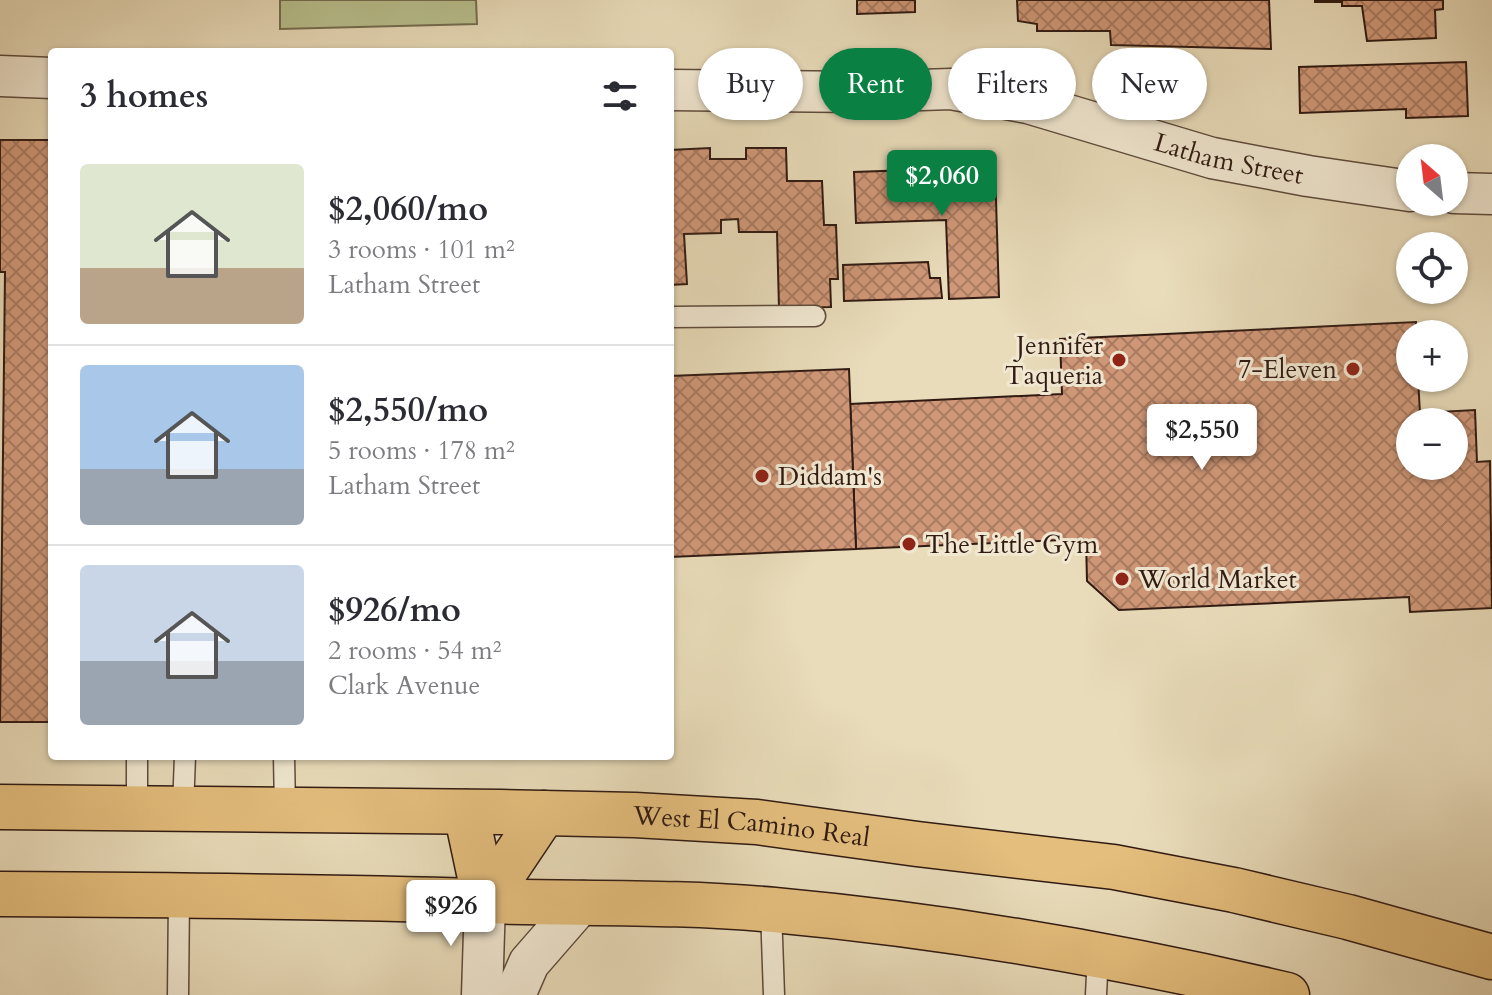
<!DOCTYPE html>
<html lang="en">
<head>
<meta charset="utf-8">
<style>
  body { margin:0; font-family:Cardo,serif; background:#f2f2f3; color:#2b2b33; height:100vh; display:flex; flex-direction:column; font-size:30px; white-space:nowrap }
  * { box-sizing:border-box; margin:0 }
  p { font-size:26px; color:#7c7c81 }
  .icon { flex:none; width:44px; height:44px; fill:none; stroke:currentColor; stroke-width:2; stroke-linecap:round; stroke-linejoin:round }
  .map { position:relative; flex:1; overflow:hidden }
  .details { position:absolute; left:48px; top:48px; width:626px; height:712px; display:flex; flex-direction:column; background:#fff; border-radius:8px; box-shadow:0 2px 6px #0004 }
  .details>* { flex:none }
  .top-card { position:absolute; left:698px; top:48px; width:674px; height:72px; display:flex; gap:16px }
  .needle { width:52px; rotate:332deg }
  .fabs { position:absolute; left:1396px; top:144px; display:grid; gap:16px }
  .fabs a { display:grid; place-items:center; width:72px; height:72px; border-radius:50%; background:#fff; box-shadow:0 2px 6px #0004; font-size:40px }
  .price { position:absolute; translate:-50% -68px; padding:0 18px; border-radius:8px; background:#fff; color:#222; font-size:26px; line-height:52px; filter:drop-shadow(0 2px 4px #0008) }
  .price::after { content:''; position:absolute; left:50%; top:48px; width:24px; height:18px; margin-left:-12px; background:inherit; clip-path:polygon(0 0,100% 0,50% 100%) }
  .price.selected { background:#0b8043; color:#fff }
  ul { padding:0; list-style:none }
  li { display:flex; align-items:center; gap:24px; height:200px; padding:0 32px }
  li+li { border-top:2px solid #e1e1e2 }
  li span { display:grid; place-items:center; flex:none; width:224px; height:160px; border-radius:8px; color:#555 }
  li>.icon { margin-inline-start:auto }
  span .icon { width:96px; height:96px; fill:#fffc; stroke-width:1 }
  li b { font-size:34px }
  h2 { display:flex; justify-content:space-between; align-items:center; height:96px; padding:0 32px; font-size:34px }
  .pill { padding:0 28px; border-radius:36px; background:#fff; box-shadow:0 2px 6px #0004; font-size:28px; line-height:72px }
  .pill.selected { background:#0b8043; color:#fff }
  .map>svg:first-child { display:block }
  .grass { fill:#b8c08e; stroke:#746d50; stroke-width:2 }
  .building { fill:url(#building-cross-hatch); stroke:#301a12; stroke-width:2; fill-rule:evenodd }
  .lines { fill:none; stroke-linecap:round; stroke-linejoin:round }
  .service-casing { stroke:#5e4a3c; stroke-width:23 }
  .minor-casing { stroke:#5e4a3c; stroke-width:43 }
  .primary-casing { stroke:#301a12; stroke-width:47 }
  .service { stroke:#f1e8d2; stroke-width:20 }
  .minor { stroke:#f1e8d2; stroke-width:40 }
  .primary { stroke:#e4be7d; stroke-width:44 }
  .poi-dot { fill:#8f2418; stroke:#f1e8d2; stroke-width:3 }
  .labels { text-anchor:middle; stroke-width:6; stroke-linejoin:round; paint-order:stroke }
  .street-label { font-size:26px; fill:#301a12; stroke:#f1e8d2 }
  .poi-label { font-size:26px; fill:#301a12; stroke:#f1e8d2; text-anchor:start }
</style>
</head>
<body>
<div class="map">
<svg width="1492" height="995" viewBox="0 0 1492 995">
  <defs>
    <pattern id="building-cross-hatch" width="8" height="8" patternUnits="userSpaceOnUse" patternTransform="scale(2)"><rect width="8" height="8" fill="#d09878"/><path d="M0 0l8 8M0 8l8-8" fill="none" stroke="#a97b61"/></pattern>
  </defs>
  <rect width="100%" height="100%" fill="#e9dcba"/>
  <filter id="stains"><feTurbulence type="fractalNoise" baseFrequency=".0025" numOctaves="4"/><feColorMatrix values="0 0 0 0 .2 0 0 0 0 .09 0 0 0 0 .02 0 0 0 .5 -.17"/></filter>
  <radialGradient id="worn" r=".72"><stop offset=".6" stop-color="#630" stop-opacity="0"/><stop offset="1" stop-color="#630" stop-opacity=".3"/></radialGradient>
  <path class="grass" d="M 280,0 L 476,0 L 477,24 L 280,29 Z"/>
  <g class="building">
    <path d="M 857,0 L 915,0 L 915,12 L 857,14 Z"/>
    <path d="M 1017,0 L 1269,0 L 1271,49 L 1111,45 L 1110,31 L 1037,31 L 1037,24 L 1018,21 Z"/>
    <path d="M 1315,0 L 1443,0 L 1443,9 L 1435,10 L 1436,38 L 1367,41 L 1362,6 L 1342,6 L 1342,2 L 1315,2 Z"/>
    <path d="M 1466,62 L 1468,116 L 1406,118 L 1406,109 L 1300,113 L 1299,67 Z"/>
    <path d="M 0,140 L 52,140 L 52,722 L 0,722 L 5,272 L 0,272 Z"/>
    <path d="M 710,148 L 710,159 L 746,159 L 746,148 L 786,148 L 787,181 L 822,181 L 824,225 L 836,225 L 838,279 L 830,279 L 831,307 L 779,308 L 777,232 L 739,232 L 738,219 L 721,220 L 721,233 L 684,234 L 687,284 L 670,285 L 670,150 Z"/>
    <path d="M 995,167 L 999,297 L 949,299 L 946,220 L 856,223 L 854,172 Z"/>
    <path d="M 928,262 L 930,278 L 940,278 L 942,298 L 844,301 L 843,265 Z"/>
    <path d="M 1416,322 L 1416,334 L 1410,334 L 1410,378 L 1418,378 L 1420,413 L 1475,410 L 1477,462 L 1490,461 L 1492,608 L 1410,612 L 1409,597 L 1119,610 L 1087,581 L 1086,539 L 856,549 L 850,404 L 1062,394 L 1060,339 ZM 1410,422 L 1454,422 L 1454,466 L 1410,466 Z"/>
    <path d="M 849,369 L 856,549 L 670,557 L 670,376 Z"/>
  </g>
  <g class="lines">
    <g class="service-casing">
      <g id="service">
        <path d="M 670,317 L 815,316"/>
        <path d="M 137,756 L 137,809"/>
        <path d="M 284,756 L 285,809"/>
        <path d="M 183,809 L 185,756"/>
        <path d="M 771,910 L 774,995"/>
        <path d="M 178,995 L 179,896"/>
        <path d="M 1096,995 L 1098,954"/>
      </g>
    </g>
    <g class="minor-casing">
      <g id="minor">
        <path d="M 0,76 L 52,78"/>
        <path id="s1" d="M 670,90 L 862,92 L 951,89 L 1028,103 L 1212,158 L 1308,176 L 1410,191"/>
        <path d="M 1454,193 L 1492,194"/>
        <path d="M 482,995 L 485,901"/>
        <path d="M 515,995 L 529,963 L 583,901"/>
      </g>
    </g>
    <g class="primary-casing">
      <g id="primary">
        <path id="s2" d="M 0,807 L 501,812 L 635,815 L 757,822 L 917,844 L 1114,867 L 1234,890 L 1348,917 L 1492,957"/>
        <path d="M 466,812 L 485,901"/>
        <path d="M 0,894 C 160,895 321,896 481,901 C 579,904 677,901 774,910 C 947,926 1118,955 1287,995"/>
        <path d="M 485,901 L 544,813"/>
      </g>
    </g>
    <use href="#service" class="service"/>
    <use href="#minor" class="minor"/>
    <use href="#primary" class="primary"/>
  </g>
  <g class="poi-dot">
    <circle cx="1119" cy="360" r="8"/>
    <circle cx="1353" cy="369" r="8"/>
    <circle cx="762" cy="476" r="8"/>
    <circle cx="909" cy="544" r="8"/>
    <circle cx="1122" cy="579" r="8"/>
  </g>
  <g class="labels">
    <g class="street-label">
      <text dy="9" stroke="none"><textPath href="#s1" startOffset="568">Latham Street</textPath></text>
      <text dy="9" stroke="none"><textPath href="#s2" startOffset="752">West El Camino Real</textPath></text>
    </g>
    <g class="poi-label">
      <text x="1103" y="354" text-anchor="end">Jennifer<tspan x="1103" dy="30">Taqueria</tspan></text>
      <text x="1337" y="378" text-anchor="end">7-Eleven</text>
      <text x="778" y="485">Diddam's</text>
      <text x="925" y="553">The Little Gym</text>
      <text x="1138" y="588">World Market</text>
    </g>
  </g>
  <rect width="100%" height="100%" filter="url(#stains)"/>
  <rect width="100%" height="100%" fill="url(#worn)"/>
</svg>
<div class="fabs">
<a><svg class="needle" viewBox="-14 -14 28 28"><path d="M0-13l5 13h-10z" fill="#e53935"/><path d="M0 13l5-13h-10z" fill="#7c7c81"/></svg></a>
<a><svg class="icon" aria-label="locate" viewBox="0 0 24 24"><circle cx="12" cy="12" r="6"/><path d="M12 2v4M12 18v4M2 12h4M18 12h4"/></svg></a>
<a>+</a>
<a>−</a>
</div>
<b class="price selected" style="left:942px;top:218px">$2,060</b>
<b class="price" style="left:1202px;top:472px">$2,550</b>
<b class="price" style="left:451px;top:948px">$926</b>
<div class="top-card">
<a class="pill">Buy</a>
<a class="pill selected">Rent</a>
<a class="pill">Filters</a>
<a class="pill">New</a>
</div>
<section class="details">
<h2>3 homes<svg class="icon" aria-label="filters" viewBox="0 0 24 24"><path d="M4 7h16M4 17h16"/><circle cx="9" cy="7" r="2"/><circle cx="15" cy="17" r="2"/></svg></h2>
<ul>
<li><span style="background:linear-gradient(#dfe7d0 65%,#b9a48a 0)"><svg class="icon" aria-label="home" viewBox="0 0 24 24"><path d="M3 11l9-7 9 7M6 9v11h12V9"/></svg></span><div><b>$2,060/mo</b><p>3 rooms · 101 m²</p><p>Latham Street</p></div></li>
<li><span style="background:linear-gradient(#a9c7e8 65%,#9aa5b1 0)"><svg class="icon" aria-label="home" viewBox="0 0 24 24"><path d="M3 11l9-7 9 7M6 9v11h12V9"/></svg></span><div><b>$2,550/mo</b><p>5 rooms · 178 m²</p><p>Latham Street</p></div></li>
<li><span style="background:linear-gradient(#c9d6e8 60%,#9aa5b1 0)"><svg class="icon" aria-label="home" viewBox="0 0 24 24"><path d="M3 11l9-7 9 7M6 9v11h12V9"/></svg></span><div><b>$926/mo</b><p>2 rooms · 54 m²</p><p>Clark Avenue</p></div></li>
</ul>
</section>
</div>
</body>
</html>
